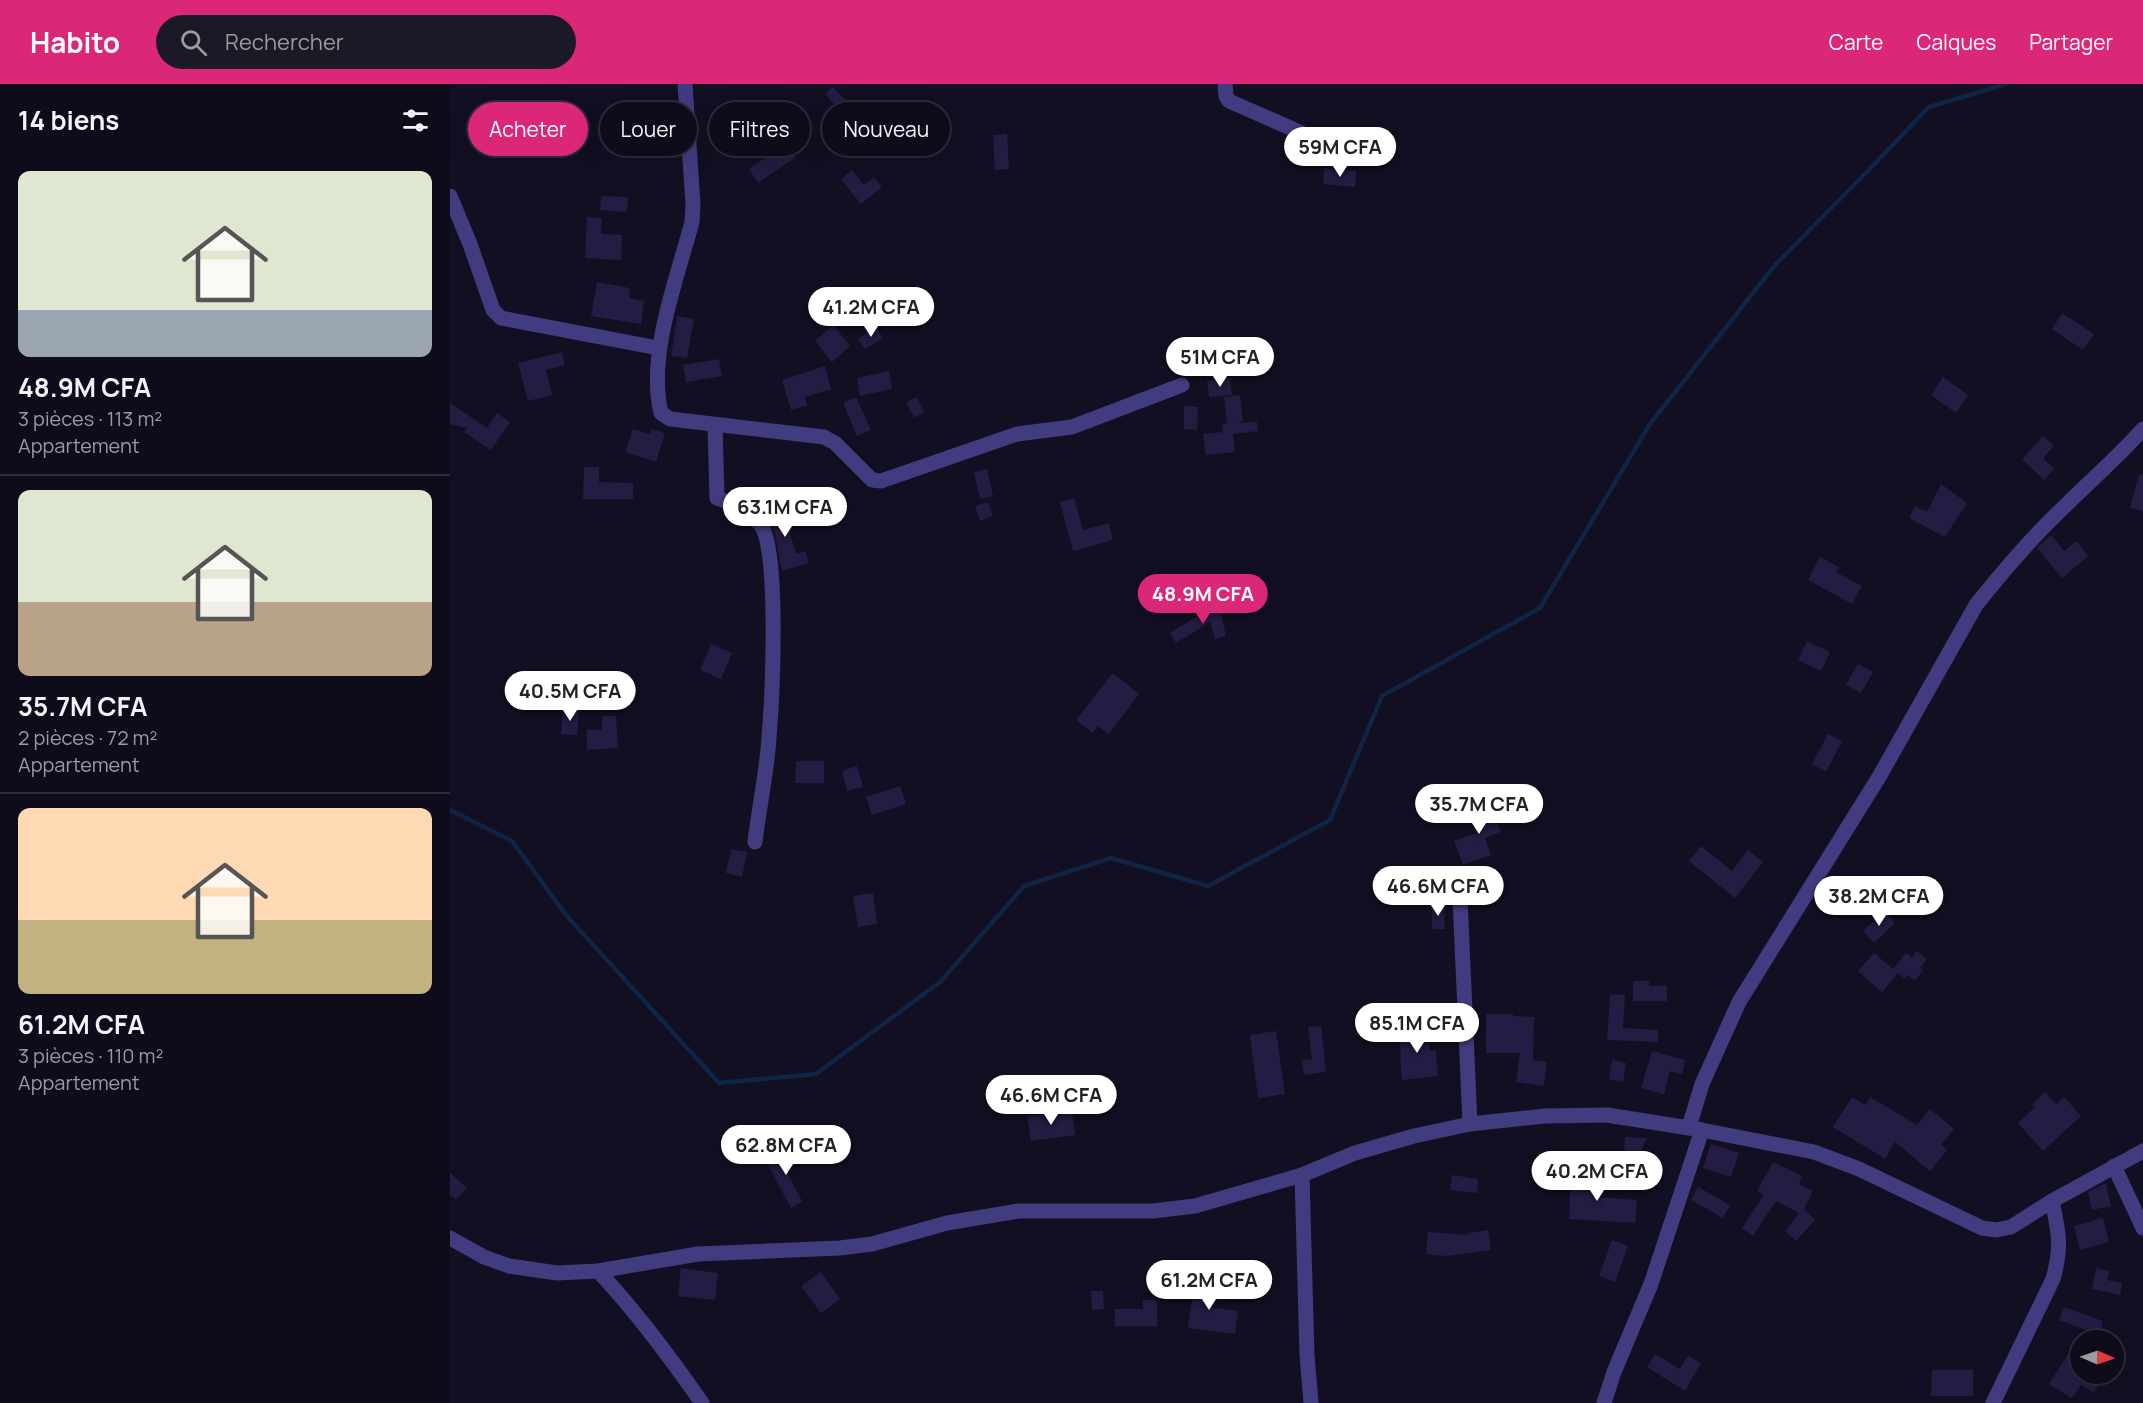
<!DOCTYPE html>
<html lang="fr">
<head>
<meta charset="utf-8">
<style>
  body { margin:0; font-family:Manrope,sans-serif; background:#1c1927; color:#f1f3f6; height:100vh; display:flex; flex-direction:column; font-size:22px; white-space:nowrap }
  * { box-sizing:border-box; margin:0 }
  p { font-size:20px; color:#9b9ba2 }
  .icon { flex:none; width:33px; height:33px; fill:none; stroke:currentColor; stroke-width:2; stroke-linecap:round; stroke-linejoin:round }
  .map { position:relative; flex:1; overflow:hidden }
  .drawer { display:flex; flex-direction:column; background:#0e0b1a; width:450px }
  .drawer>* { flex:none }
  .top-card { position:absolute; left:18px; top:18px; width:570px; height:54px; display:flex; gap:12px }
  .needle { width:39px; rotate:92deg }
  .tools { position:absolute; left:1620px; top:1246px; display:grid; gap:12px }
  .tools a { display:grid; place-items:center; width:54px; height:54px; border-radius:50%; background:#0e0b1a; box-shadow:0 6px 24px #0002,0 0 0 2px #2e2b39; font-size:30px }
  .price { position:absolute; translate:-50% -51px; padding:0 14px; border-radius:21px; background:#fff; color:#222; font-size:20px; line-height:39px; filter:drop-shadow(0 2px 3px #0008) }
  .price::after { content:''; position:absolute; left:50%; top:36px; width:18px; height:14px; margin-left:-9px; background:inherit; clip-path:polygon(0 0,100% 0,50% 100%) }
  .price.active { background:#db2777; color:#fff }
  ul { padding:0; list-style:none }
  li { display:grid; align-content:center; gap:12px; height:318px; padding:0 18px }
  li+li { border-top:2px solid #2e2b39 }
  li span { display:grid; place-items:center; height:186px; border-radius:12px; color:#555 }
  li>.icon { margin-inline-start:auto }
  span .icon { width:108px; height:108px; fill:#fffc; stroke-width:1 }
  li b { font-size:26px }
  h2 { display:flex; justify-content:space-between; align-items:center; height:72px; padding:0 18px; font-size:26px }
  .pill { padding:0 21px; border-radius:27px; background:#0e0b1a; box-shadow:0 6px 24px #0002,0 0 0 2px #2e2b39; font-size:21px; line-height:54px }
  .pill.active { background:#db2777; color:#fff }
  header { display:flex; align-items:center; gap:36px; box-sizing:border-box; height:84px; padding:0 30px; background:#db2777; color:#fff }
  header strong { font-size:28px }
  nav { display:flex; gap:33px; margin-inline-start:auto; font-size:21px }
  .search { width:420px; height:54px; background:#1c1927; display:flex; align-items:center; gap:15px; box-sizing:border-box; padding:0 21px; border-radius:33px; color:#9b9ba2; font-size:22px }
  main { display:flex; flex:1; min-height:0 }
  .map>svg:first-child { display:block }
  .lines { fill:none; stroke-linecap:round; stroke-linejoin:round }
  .stream { stroke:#102445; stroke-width:4.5 }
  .building { fill:#241c42 }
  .minor { stroke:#403c7f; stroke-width:15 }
  .tertiary { stroke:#403c7f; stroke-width:15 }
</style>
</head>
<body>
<header>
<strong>Habito</strong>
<div class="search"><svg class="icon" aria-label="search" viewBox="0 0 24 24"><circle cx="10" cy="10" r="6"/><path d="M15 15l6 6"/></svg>Rechercher</div>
<nav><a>Carte</a><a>Calques</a><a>Partager</a></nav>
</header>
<main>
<section class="drawer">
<h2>14 biens<svg class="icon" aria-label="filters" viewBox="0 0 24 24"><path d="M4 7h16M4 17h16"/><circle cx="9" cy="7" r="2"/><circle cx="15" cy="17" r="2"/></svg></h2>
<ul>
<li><span style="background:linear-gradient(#dfe7d0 75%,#9aa5b1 0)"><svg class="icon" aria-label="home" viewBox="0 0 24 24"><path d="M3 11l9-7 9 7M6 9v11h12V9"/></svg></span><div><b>48.9M CFA</b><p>3 pièces · 113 m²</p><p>Appartement</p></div></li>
<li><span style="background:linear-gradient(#dfe7d0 60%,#b9a48a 0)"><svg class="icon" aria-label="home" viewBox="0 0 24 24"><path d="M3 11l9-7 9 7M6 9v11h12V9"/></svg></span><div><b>35.7M CFA</b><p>2 pièces · 72 m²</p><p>Appartement</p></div></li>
<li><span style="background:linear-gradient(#ffd9b3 60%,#c2b280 0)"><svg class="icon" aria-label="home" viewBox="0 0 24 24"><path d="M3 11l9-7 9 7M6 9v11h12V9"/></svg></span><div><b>61.2M CFA</b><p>3 pièces · 110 m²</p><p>Appartement</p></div></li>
</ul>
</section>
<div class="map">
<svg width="1693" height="1319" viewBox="0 0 1693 1319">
  <rect width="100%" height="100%" fill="#120f22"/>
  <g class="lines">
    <path class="stream" d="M 0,726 L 62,757 L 116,831 L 269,999 L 366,990 L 490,898 L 574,802 L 661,774 L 758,802 L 880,736 L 932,612 L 1090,524 L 1200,340 L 1325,181 L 1409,96 L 1479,23 L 1556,0"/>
  </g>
  <g class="building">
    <path d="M 383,3 L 403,24 L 395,32 L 375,10 Z"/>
    <path d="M 315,26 L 346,73 L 308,99 L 299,85 L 324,68 L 309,45 L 296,53 L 289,43 Z"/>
    <path d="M 557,50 L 559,85 L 545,86 L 543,51 Z"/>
    <path d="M 874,84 L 906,87 L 905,103 L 873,100 Z"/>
    <path d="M 402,86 L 414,101 L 424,93 L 432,103 L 411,120 L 391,95 Z"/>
    <path d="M 151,112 L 178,113 L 177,128 L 150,126 Z"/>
    <path d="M 137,133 L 152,134 L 151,150 L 172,151 L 171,176 L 135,174 Z"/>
    <path d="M 147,198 L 180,204 L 179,214 L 194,217 L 191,240 L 141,232 Z"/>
    <path d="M 1612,229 L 1644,250 L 1633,266 L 1602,245 Z"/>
    <path d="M 227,232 L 244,235 L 237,274 L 221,272 Z"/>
    <path d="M 383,241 L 400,262 L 382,278 L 365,257 Z"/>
    <path d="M 426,243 L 433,254 L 415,265 L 408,255 Z"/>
    <path d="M 112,268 L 115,281 L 96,286 L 102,311 L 78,317 L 68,279 Z"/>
    <path d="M 269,275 L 272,292 L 236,298 L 233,281 Z"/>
    <path d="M 375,282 L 381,305 L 355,313 L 357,321 L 341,326 L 332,296 Z"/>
    <path d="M 439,287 L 442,305 L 410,312 L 407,294 Z"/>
    <path d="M 1493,293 L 1518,311 L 1506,329 L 1481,311 Z"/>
    <path d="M 780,294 L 782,311 L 759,313 L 757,297 Z"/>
    <path d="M 790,311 L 793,337 L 788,339 L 807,338 L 808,347 L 783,350 L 785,368 L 756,371 L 753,350 L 773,348 L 772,340 L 777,340 L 774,313 Z"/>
    <path d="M 406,313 L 421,346 L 407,352 L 393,319 Z"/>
    <path d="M 467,313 L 474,328 L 464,334 L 456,318 Z"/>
    <path d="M 0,319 L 37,344 L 47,329 L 60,338 L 41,366 L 14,348 L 17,344 L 0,340 Z"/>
    <path d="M 734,322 L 748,323 L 747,346 L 734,345 Z"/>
    <path d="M 183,345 L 200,350 L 202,345 L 215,349 L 206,378 L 175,368 Z"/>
    <path d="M 1593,352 L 1604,362 L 1593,374 L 1604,385 L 1594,396 L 1572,375 Z"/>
    <path d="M 134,383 L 149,383 L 149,398 L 183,399 L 183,415 L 133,415 Z"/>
    <path d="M 537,385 L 543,412 L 530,415 L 524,388 Z"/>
    <path d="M 1689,390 L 1693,391 L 1693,427 L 1680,424 Z"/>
    <path d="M 1491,400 L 1517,419 L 1495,453 L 1459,434 L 1465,422 L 1477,428 Z"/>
    <path d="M 624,414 L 633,446 L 659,439 L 663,456 L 623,467 L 610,418 Z"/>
    <path d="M 538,418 L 543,432 L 530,437 L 525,422 Z"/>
    <path d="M 342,421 L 346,433 L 336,436 L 346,470 L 355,467 L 359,479 L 332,487 L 325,450 L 314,429 Z"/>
    <path d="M 1601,451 L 1614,467 L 1626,457 L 1638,472 L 1612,494 L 1587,464 Z"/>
    <path d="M 1370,473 L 1389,483 L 1386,488 L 1412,502 L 1402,520 L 1358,496 Z"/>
    <path d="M 780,522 L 781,525 L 771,531 L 776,552 L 765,555 L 760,538 L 726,559 L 720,549 L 751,530 Z"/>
    <path d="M 1357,557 L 1380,568 L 1371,587 L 1348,576 Z"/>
    <path d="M 261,560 L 282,569 L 271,595 L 250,586 Z"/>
    <path d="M 1408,580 L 1423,588 L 1411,609 L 1396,601 Z"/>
    <path d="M 663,589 L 689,610 L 659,650 L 648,642 L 643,649 L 626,636 Z"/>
    <path d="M 113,624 L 129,626 L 127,651 L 111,650 Z"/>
    <path d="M 152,632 L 166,632 L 168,664 L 137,666 L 137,646 L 152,646 Z"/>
    <path d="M 1378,650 L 1392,657 L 1376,688 L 1362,680 Z"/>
    <path d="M 346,677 L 374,677 L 374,699 L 345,699 Z"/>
    <path d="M 407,682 L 413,703 L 397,707 L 392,687 Z"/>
    <path d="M 450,702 L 456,720 L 422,731 L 416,713 Z"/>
    <path d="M 1040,717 L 1051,748 L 1035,754 L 1041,771 L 1013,781 L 1004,757 L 1029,748 L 1020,724 Z"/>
    <path d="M 1251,762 L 1282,787 L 1298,766 L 1313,778 L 1285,814 L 1239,777 Z"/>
    <path d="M 281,765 L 297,768 L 292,793 L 276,789 Z"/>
    <path d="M 423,809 L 427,840 L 408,843 L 403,812 Z"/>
    <path d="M 994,821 L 995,845 L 982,845 L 982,822 Z"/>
    <path d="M 1435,827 L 1445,839 L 1424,859 L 1413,847 Z"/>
    <path d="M 1467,867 L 1477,875 L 1470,884 L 1473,886 L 1465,897 L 1458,891 L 1455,895 L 1448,889 L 1432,908 L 1408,887 L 1424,869 L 1443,885 L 1456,869 L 1462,874 Z"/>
    <path d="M 1183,897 L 1199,897 L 1199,902 L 1217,902 L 1217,917 L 1183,917 Z"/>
    <path d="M 1160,910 L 1175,911 L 1173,944 L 1208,946 L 1208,958 L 1157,956 Z"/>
    <path d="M 1036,930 L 1063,930 L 1063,932 L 1084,933 L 1083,976 L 1097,978 L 1094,1002 L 1066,998 L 1070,969 L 1036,969 Z"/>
    <path d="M 976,941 L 980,967 L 986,966 L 988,992 L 952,996 L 950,970 L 951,970 L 948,945 Z"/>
    <path d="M 871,942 L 876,988 L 854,991 L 852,976 L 862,975 L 858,943 Z"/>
    <path d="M 826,947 L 835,1010 L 808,1014 L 800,951 Z"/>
    <path d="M 1202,967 L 1235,976 L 1232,990 L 1220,987 L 1214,1010 L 1191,1004 Z"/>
    <path d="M 1162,976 L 1176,979 L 1173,998 L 1159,995 Z"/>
    <path d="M 1595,1008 L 1606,1020 L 1614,1013 L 1631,1032 L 1593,1067 L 1568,1039 L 1585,1023 L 1582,1020 Z"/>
    <path d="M 1402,1013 L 1415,1021 L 1420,1013 L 1467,1041 L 1480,1025 L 1504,1045 L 1491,1061 L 1497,1066 L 1480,1087 L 1445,1058 L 1435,1075 L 1383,1043 Z"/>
    <path d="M 614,1027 L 614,1029 L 622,1028 L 625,1051 L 581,1057 L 577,1032 Z"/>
    <path d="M 1175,1053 L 1197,1054 L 1188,1073 L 1174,1072 Z"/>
    <path d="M 1261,1060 L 1289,1069 L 1281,1093 L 1253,1084 Z"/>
    <path d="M 345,1065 L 351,1078 L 336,1086 L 352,1117 L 341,1124 L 317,1079 Z"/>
    <path d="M 1323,1078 L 1352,1092 L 1349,1100 L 1363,1107 L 1354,1125 L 1365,1136 L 1346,1157 L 1335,1147 L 1349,1129 L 1326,1117 L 1303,1152 L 1292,1144 L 1314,1111 L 1307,1107 Z"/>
    <path d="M 1121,1087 L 1147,1087 L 1147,1113 L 1187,1116 L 1185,1139 L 1119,1135 Z"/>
    <path d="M 0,1089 L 17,1104 L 6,1116 L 0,1111 Z"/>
    <path d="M 1002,1091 L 1028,1095 L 1027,1109 L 1000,1106 Z"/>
    <path d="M 1656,1099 L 1661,1122 L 1642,1126 L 1638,1108 Z"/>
    <path d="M 1248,1103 L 1280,1121 L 1273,1134 L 1241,1116 Z"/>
    <path d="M 1653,1134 L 1659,1158 L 1630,1166 L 1624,1142 Z"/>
    <path d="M 1038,1146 L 1041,1166 L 997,1172 L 976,1170 L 978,1148 L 1018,1151 L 1018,1149 Z"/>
    <path d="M 1162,1156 L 1178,1162 L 1165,1198 L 1149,1192 Z"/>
    <path d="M 231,1184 L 268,1189 L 265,1216 L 228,1212 Z"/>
    <path d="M 1646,1184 L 1659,1187 L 1657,1196 L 1672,1199 L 1670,1211 L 1642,1205 Z"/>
    <path d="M 371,1188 L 390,1215 L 371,1229 L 351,1202 Z"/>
    <path d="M 745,1191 L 760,1193 L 756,1223 L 788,1227 L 785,1250 L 738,1244 Z"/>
    <path d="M 641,1207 L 653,1207 L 654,1225 L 642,1226 Z"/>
    <path d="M 693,1216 L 707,1216 L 707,1242 L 665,1242 L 665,1225 L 693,1225 Z"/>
    <path d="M 1614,1223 L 1653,1237 L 1649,1251 L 1609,1236 Z"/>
    <path d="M 1621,1265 L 1630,1271 L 1630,1290 L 1656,1290 L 1644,1309 L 1631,1301 L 1622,1314 L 1599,1300 Z"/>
    <path d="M 1205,1270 L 1230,1285 L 1238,1272 L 1251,1279 L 1235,1307 L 1197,1283 Z"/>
    <path d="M 1482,1286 L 1523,1286 L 1523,1312 L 1481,1312 Z"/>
  </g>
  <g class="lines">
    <g class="minor">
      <path d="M 235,0 L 243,120 L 242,138 C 227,195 197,271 211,329 L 220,335 L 374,353 L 385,359 L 422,396 L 431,397 L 567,350 L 622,343 L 732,301"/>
      <path d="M 775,0 L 776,12 L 779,17 L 886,64"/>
      <path d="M 0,112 L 20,160 L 43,226 L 51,234 L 208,264"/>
      <path d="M 265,341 L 267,414 C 278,417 303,432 310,440 C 330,462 322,619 319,653 C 317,688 309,723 305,758"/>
      <path d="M 1009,792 L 1020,1040"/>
      <path d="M 1239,1043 L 1252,1000 L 1289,918 L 1429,693 L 1526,521 C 1553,487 1582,453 1613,424 C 1640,397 1668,373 1693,345"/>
      <path d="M 1664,1082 L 1693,1144"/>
      <path d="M 852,1091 L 857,1271 L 861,1319"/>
      <path d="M 148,1187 C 187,1228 220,1273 252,1319"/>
      <path d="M 1154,1319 L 1164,1288 L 1201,1200 L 1252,1046"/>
      <path d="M 1543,1319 L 1603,1195 C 1612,1163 1609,1149 1602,1117"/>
    </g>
    <path class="tertiary" d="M 0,1154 L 34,1173 L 59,1182 L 107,1189 L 148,1187 L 248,1170 L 390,1164 L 422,1160 L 497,1139 L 569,1127 L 703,1127 L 745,1122 L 852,1091 L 905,1069 L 964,1052 L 1020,1040 L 1095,1032 L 1157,1031 L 1252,1046 L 1364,1068 L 1409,1085 L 1532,1144 L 1546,1146 L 1561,1143 L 1602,1117 L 1693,1067"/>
  </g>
</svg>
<div class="tools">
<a><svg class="needle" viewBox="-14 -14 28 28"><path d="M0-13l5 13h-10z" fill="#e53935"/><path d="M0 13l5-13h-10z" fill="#9b9ba2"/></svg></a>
</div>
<b class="price" style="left:890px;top:94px">59M CFA</b>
<b class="price" style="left:421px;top:254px">41.2M CFA</b>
<b class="price" style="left:770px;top:304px">51M CFA</b>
<b class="price" style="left:335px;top:454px">63.1M CFA</b>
<b class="price active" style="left:753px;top:541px">48.9M CFA</b>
<b class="price" style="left:120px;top:638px">40.5M CFA</b>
<b class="price" style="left:1029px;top:751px">35.7M CFA</b>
<b class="price" style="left:988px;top:833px">46.6M CFA</b>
<b class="price" style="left:1429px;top:843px">38.2M CFA</b>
<b class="price" style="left:967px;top:970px">85.1M CFA</b>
<b class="price" style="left:601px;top:1042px">46.6M CFA</b>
<b class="price" style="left:336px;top:1092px">62.8M CFA</b>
<b class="price" style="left:1147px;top:1118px">40.2M CFA</b>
<b class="price" style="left:759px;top:1227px">61.2M CFA</b>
<div class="top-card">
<a class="pill active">Acheter</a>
<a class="pill">Louer</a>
<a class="pill">Filtres</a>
<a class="pill">Nouveau</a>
</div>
</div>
</main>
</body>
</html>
